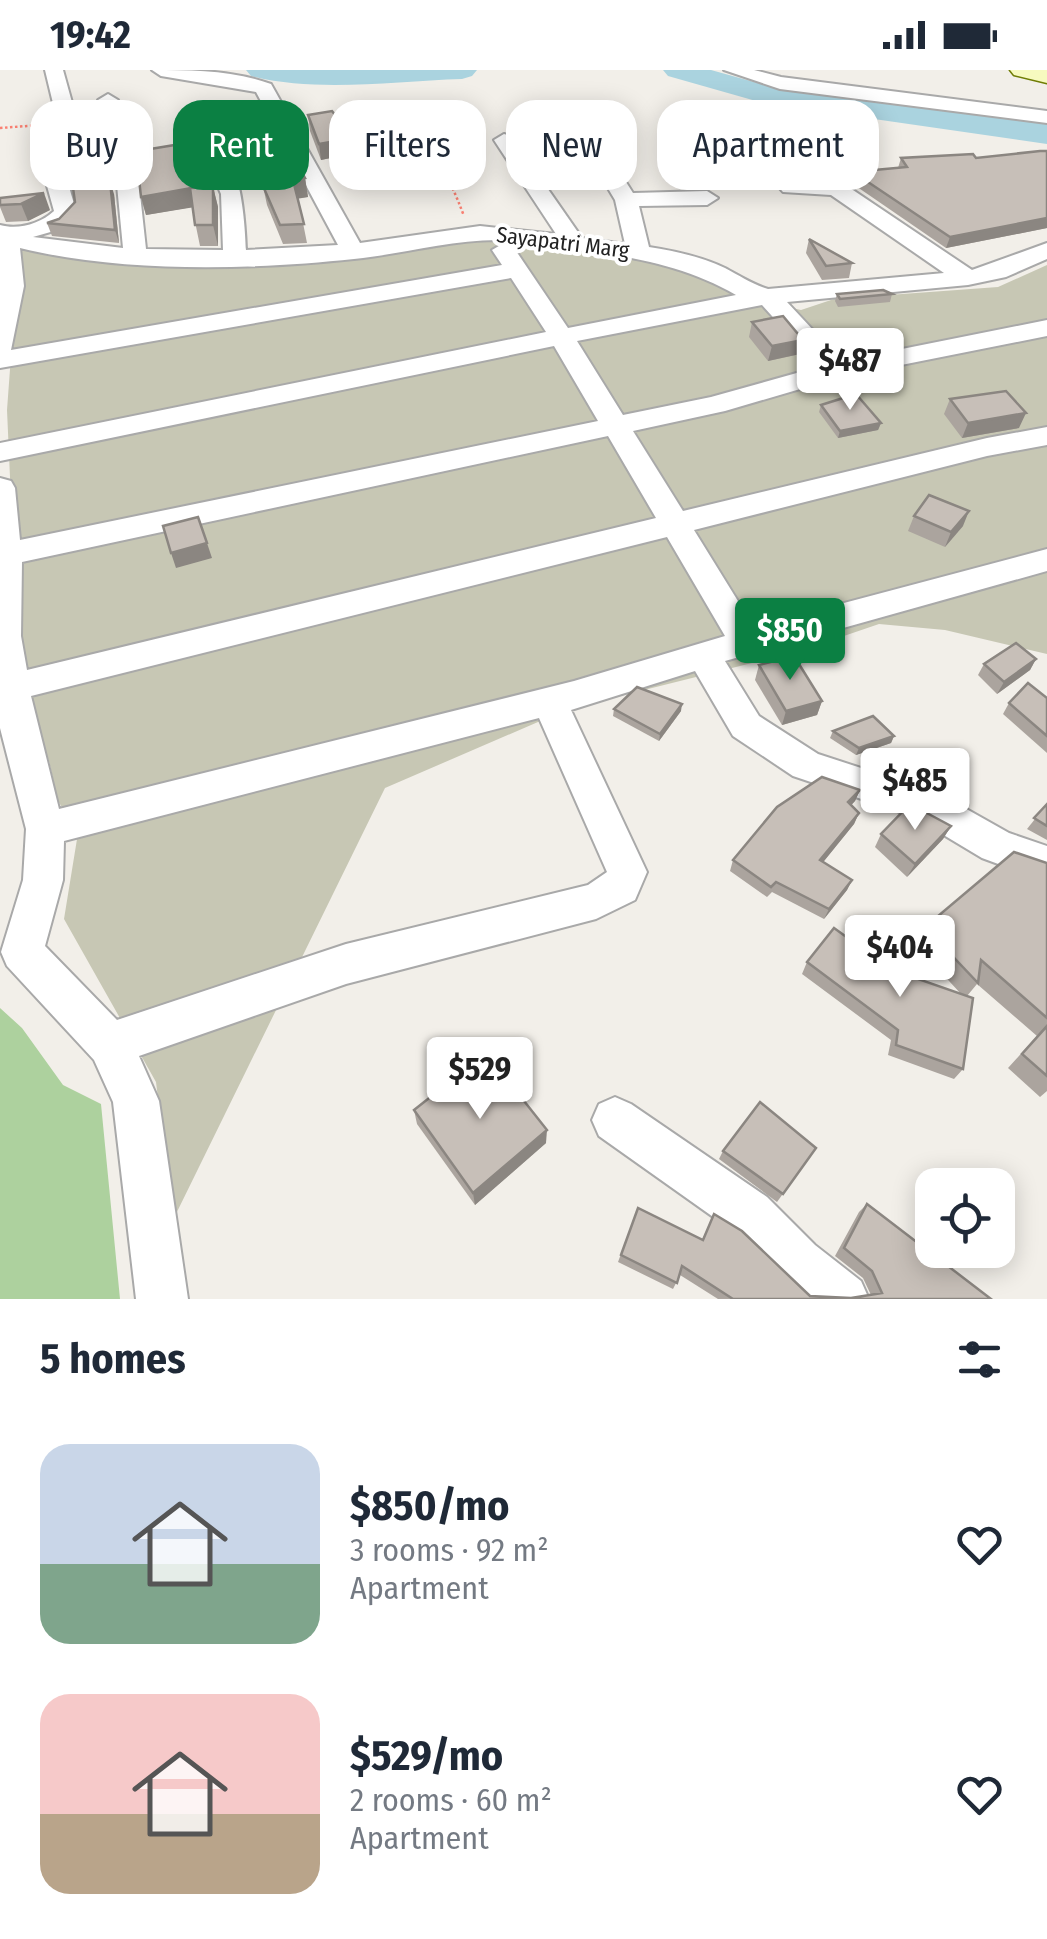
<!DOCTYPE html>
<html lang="en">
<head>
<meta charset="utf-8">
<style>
  body { margin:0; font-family:"Fira Sans Condensed",sans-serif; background:#f2f2f3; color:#1f2937; height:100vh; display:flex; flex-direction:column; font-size:38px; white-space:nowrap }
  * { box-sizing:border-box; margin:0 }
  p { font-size:32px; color:#747a83 }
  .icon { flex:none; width:55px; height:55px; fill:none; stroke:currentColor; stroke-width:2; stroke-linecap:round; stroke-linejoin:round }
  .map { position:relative; height:1229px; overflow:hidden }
  .side { display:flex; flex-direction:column; background:#fff; flex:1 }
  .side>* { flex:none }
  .guide { position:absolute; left:30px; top:30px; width:988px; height:90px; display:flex; gap:20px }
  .controls { position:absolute; left:915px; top:1098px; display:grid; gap:20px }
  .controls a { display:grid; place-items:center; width:100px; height:100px; border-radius:20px; background:#fff; box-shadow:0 5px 25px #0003; font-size:50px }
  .price { position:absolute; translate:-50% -85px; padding:0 22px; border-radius:10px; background:#fff; color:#222; font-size:32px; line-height:65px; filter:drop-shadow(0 2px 5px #0008) }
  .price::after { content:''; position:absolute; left:50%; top:60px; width:30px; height:22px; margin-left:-15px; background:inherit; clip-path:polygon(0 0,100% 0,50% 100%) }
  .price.active { background:#0b8043; color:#fff }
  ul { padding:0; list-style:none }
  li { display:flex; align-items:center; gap:30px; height:250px; padding:0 40px }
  li span { display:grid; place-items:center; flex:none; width:280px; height:200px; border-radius:30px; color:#555 }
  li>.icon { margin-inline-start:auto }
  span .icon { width:120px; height:120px; fill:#fffc; stroke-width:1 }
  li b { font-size:42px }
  h2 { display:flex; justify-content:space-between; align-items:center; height:120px; padding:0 40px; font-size:42px }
  .chip { padding:0 35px; border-radius:30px; background:#fff; box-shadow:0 5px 25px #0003; font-size:35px; line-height:90px }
  .chip.active { background:#0b8043; color:#fff }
  .status { display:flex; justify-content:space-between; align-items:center; height:70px; padding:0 50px; background:#fff; direction:ltr }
  .status svg { height:28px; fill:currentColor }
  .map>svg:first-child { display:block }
  .construction { fill:#c7c7b4 }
  .forest { fill:#add19e }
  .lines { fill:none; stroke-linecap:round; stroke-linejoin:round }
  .river { fill:#aad3df; fill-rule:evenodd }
  .street-casing { stroke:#a9a9a9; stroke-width:4 }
  .secondary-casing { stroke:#707d05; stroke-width:3 }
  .path { stroke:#fa8072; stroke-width:2.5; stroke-dasharray:2.5 2.5; stroke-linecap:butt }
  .street { fill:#fff; fill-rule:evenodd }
  .secondary { fill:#f7fabf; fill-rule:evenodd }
  .wall { fill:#aba49e }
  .shaded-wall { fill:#8b8681 }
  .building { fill:#c7bfb8; stroke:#8b8681; stroke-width:2.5 }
  .labels { text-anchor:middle; stroke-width:8; stroke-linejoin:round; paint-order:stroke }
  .far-street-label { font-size:22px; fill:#222; stroke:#fff }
</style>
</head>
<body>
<div class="status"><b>19:42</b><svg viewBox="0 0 49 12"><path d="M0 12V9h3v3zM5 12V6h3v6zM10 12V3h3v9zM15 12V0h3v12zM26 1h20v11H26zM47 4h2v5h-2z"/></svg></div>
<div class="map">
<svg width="1047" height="1229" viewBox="0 0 1047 1229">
  <rect width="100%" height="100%" fill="#f2efe9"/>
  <path class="construction" d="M 496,168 L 527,177 L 658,190 L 685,197 L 742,227 L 801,240 L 834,229 L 998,217 L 1047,195 L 1047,584 L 945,560 L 879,554 L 800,581 L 568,639 L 385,718 L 173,1150 L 156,1012 L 64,849 L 78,763 L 58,731 L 49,691 L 27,636 L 18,586 L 7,340 L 19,177 L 161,185 Z"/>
  <path class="forest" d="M 0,938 L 22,958 L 63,1015 L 101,1034 L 120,1229 L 0,1229 Z"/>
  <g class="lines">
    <g class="river">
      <path d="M 246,0 L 477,0 L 472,6 L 462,9 C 394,11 317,23 251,6 Z"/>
      <path d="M 663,0 L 711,0 L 765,15 L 1047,54 L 1047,74 L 763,33 L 668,6 Z"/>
    </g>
    <g class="street-casing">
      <g id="street">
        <path d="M 45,0 L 63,0 L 78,54 C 61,88 65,108 77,142 L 61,159 L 33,167 L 123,178 L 117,115 L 98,30 L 108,24 L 118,30 L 139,115 L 146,179 L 223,180 L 221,124 L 201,77 L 211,71 C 241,80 245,153 246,180 L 338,175 L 256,22 L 161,6 L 152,0 C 193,0 232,0 271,14 L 360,173 L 480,156 L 556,164 L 494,70 L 504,64 L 511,66 L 582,168 L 625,174 L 615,130 L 564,45 L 574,39 L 581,41 L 633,123 L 707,121 L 718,128 L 707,135 L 639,136 L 649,177 C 675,181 702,187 725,198 C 740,206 752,214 768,219 L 944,203 L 831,125 L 783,122 L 727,60 L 737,54 L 744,56 L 797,111 L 844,114 L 972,200 L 1047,173 L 1047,189 L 1006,207 L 968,215 L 787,232 L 842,291 L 1047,250 L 1047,266 L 841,307 L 725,341 L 633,361 L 683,441 L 987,368 L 1047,357 L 1047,375 L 987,386 L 694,460 L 754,557 L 1047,479 L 1047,501 L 725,591 L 759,646 L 818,684 L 938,723 L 1009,763 L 1047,776 L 1047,812 L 982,788 L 912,746 L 793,706 L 733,666 L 695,601 L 571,640 L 647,802 L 635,830 L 596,849 L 346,914 L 139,986 L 159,1031 L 188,1229 L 136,1229 L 113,1032 L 94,990 L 7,896 L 1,882 L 23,810 L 26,759 L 0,658 L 0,408 L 11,411 L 15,418 L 20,470 L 598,351 L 554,276 L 0,391 L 0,373 L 546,262 L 511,208 L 0,298 L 0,155 C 18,160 40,154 54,141 L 42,98 L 46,79 L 58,54 ZM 498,170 C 578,181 664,183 736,225 L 568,258 L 512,175 L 504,173 L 492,180 L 502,195 L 11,280 L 24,216 L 20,178 C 121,203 251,200 354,189 C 403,184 449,170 498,170 ZM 762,235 L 818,297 L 711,327 L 623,345 L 577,271 ZM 608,366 L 656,448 L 27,600 L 21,566 L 22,492 ZM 667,467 L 725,566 L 574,611 L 59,739 L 31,626 ZM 539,648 L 607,802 L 588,815 L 346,874 L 117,950 L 45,876 L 63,810 L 64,771 Z"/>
        <path d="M 724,0 L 754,0 L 781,7 L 1047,41 L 1047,53 L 780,19 Z"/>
        <path d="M 615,1027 L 631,1034 L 767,1127 L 815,1175 L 861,1211 L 869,1229 L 802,1229 L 733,1161 L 599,1066 L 592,1050 L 599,1034 Z"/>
      </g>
    </g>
    <g class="secondary-casing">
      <path id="secondary" d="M 1010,0 L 1047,0 L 1047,13 L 1014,5 Z"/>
    </g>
    <g class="path">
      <path d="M 0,58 L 40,55"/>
      <path d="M 391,73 C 439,84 447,102 464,146"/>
    </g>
    <use href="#street" class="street"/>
    <use href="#secondary" class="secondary"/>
  </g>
  <g class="wall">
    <path d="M 308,45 L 354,83 L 321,90 L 310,61 Z"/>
    <path d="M 258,69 L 305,108 L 308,127 L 298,128 L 307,173 L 283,174 L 267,135 L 263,116 L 269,116 L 267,102 L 262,96 Z"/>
    <path d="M 1047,81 L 1047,158 L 946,178 L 850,112 L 853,102 L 898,98 L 901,88 L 976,88 Z"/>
    <path d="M 203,117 L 213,117 L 218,137 L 218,176 L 200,176 L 192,137 L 146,145 L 141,127 Z"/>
    <path d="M 114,124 L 119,173 L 52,166 L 47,153 Z"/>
    <path d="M 0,128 L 50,140 L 28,151 L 6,152 L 0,137 Z"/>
    <path d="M 809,169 L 852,193 L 849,208 L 822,210 L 806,183 Z"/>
    <path d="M 837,224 L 892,224 L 890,232 L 838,237 L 835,231 Z"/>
    <path d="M 752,252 L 803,270 L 800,284 L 768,291 L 749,267 Z"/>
    <path d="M 950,329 L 1019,358 L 962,368 L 944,344 Z"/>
    <path d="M 821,335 L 881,353 L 878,360 L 838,368 L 819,342 Z"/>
    <path d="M 914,446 L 963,456 L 945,477 L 908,461 Z"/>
    <path d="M 1036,589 L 1030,600 L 997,624 L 978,605 L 984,594 Z"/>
    <path d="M 759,595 L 822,631 L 817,645 L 782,655 L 755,610 Z"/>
    <path d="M 1047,628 L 1047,683 L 1003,644 L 1009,633 Z"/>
    <path d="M 614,639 L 681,641 L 659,671 L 613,646 Z"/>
    <path d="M 833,661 L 894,666 L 891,673 L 856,685 L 830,668 Z"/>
    <path d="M 860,720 L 855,731 L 851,735 L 859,743 L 854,754 L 823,792 L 852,810 L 847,820 L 824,849 L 772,822 L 767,827 L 730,801 L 733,790 Z"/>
    <path d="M 1047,734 L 1047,770 L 1027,759 Z"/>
    <path d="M 951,756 L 943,769 L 907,807 L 875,777 L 881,764 Z"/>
    <path d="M 1047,793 L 1047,1021 L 1040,1027 L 1008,998 L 1037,966 L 977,914 L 967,926 L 963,999 L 954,1009 L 888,985 L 891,970 L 802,904 L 807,892 L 892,900 L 961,924 L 915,874 L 925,857 Z"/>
    <path d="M 414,1040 L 546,1073 L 475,1135 L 417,1054 Z"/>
    <path d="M 816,1078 L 777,1132 L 719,1089 L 723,1081 Z"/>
    <path d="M 867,1134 L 991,1229 L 718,1229 L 680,1205 L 673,1219 L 618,1192 L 638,1138 L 702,1170 L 714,1144 L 810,1226 L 851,1228 L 871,1225 L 863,1208 L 835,1186 L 859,1142 Z"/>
  </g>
  <g class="shaded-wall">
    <path d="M 353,68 L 354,83 L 321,90 L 319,74 Z"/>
    <path d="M 305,108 L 308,127 L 296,129 L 293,110 Z"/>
    <path d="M 110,111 L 114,124 L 119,173 L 115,160 Z"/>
    <path d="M 203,116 L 207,135 L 146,145 L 141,127 Z"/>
    <path d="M 213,117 L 218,137 L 218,176 L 213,155 Z"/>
    <path d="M 44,123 L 50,140 L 28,151 L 21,134 Z"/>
    <path d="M 1047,148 L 1047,158 L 946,178 L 950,167 Z"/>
    <path d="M 803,270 L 800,284 L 768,291 L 772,276 Z"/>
    <path d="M 1026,343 L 1019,358 L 962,368 L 968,353 Z"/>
    <path d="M 881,353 L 878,360 L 838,368 L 840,361 Z"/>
    <path d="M 969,441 L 963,456 L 945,477 L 951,462 Z"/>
    <path d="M 207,473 L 212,488 L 176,498 L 171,483 Z"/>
    <path d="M 1036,589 L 1030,600 L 997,624 L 1004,612 Z"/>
    <path d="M 822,631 L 817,645 L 782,655 L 786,641 Z"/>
    <path d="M 682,634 L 681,641 L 659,671 L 660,664 Z"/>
    <path d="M 894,666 L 891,673 L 856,685 L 859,678 Z"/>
    <path d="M 860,720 L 855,731 L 844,743 L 848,732 Z"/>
    <path d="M 859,743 L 854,754 L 816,801 L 820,790 Z"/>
    <path d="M 951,756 L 943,769 L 907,807 L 915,794 Z"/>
    <path d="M 852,810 L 847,820 L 824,849 L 829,839 Z"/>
    <path d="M 547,1060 L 546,1073 L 475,1135 L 473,1123 Z"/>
  </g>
  <g class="building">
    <path d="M 332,41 L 353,68 L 319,74 L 308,45 Z"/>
    <path d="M 282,65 L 305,108 L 293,110 L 304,154 L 280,155 L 263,116 L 271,116 L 266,96 L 273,95 L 259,77 L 265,76 L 258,69 Z"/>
    <path d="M 187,73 L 203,116 L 141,127 L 138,100 L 147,98 L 144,80 Z"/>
    <path d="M 1040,81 L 1047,81 L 1047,148 L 950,167 L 853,102 L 907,97 L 901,88 L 973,84 L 976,88 Z"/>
    <path d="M 110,111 L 115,160 L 47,153 L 59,149 L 75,132 L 73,118 Z"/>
    <path d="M 213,117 L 213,155 L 195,155 L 190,118 Z"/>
    <path d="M 44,123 L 21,134 L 0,135 L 0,128 Z"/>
    <path d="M 809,169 L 852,193 L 826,196 Z"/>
    <path d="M 883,220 L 892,224 L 840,229 L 837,224 Z"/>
    <path d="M 783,246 L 803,270 L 772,276 L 752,252 Z"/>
    <path d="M 1006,321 L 1026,343 L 968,353 L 950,329 Z"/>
    <path d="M 856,324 L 881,353 L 840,361 L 821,335 Z"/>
    <path d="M 929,425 L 969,441 L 951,462 L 914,446 Z"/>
    <path d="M 198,447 L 207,473 L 171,483 L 163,456 Z"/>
    <path d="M 1016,573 L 1036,589 L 1004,612 L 984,594 Z"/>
    <path d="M 794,586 L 822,631 L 786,641 L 759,595 Z"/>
    <path d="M 1028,613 L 1047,628 L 1047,666 L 1009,633 Z"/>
    <path d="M 637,617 L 682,634 L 660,664 L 614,639 Z"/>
    <path d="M 873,646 L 894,666 L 859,678 L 833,661 Z"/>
    <path d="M 822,707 L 860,720 L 848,732 L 859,743 L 820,790 L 852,810 L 829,839 L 776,812 L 771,817 L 733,790 L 777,737 Z"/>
    <path d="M 910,734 L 951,756 L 915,794 L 881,764 Z"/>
    <path d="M 1047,734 L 1047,756 L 1034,748 Z"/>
    <path d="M 1014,782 L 1047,793 L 1047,948 L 981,890 L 978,913 L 925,857 Z"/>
    <path d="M 834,858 L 892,900 L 973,928 L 963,999 L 896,975 L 898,960 L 807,892 Z"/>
    <path d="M 1047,956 L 1047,1006 L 1022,984 Z"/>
    <path d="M 486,983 L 547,1060 L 473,1123 L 414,1040 Z"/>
    <path d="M 760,1032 L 816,1078 L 783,1124 L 723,1081 Z"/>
    <path d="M 867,1134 L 991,1229 L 733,1229 L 682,1196 L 677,1213 L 621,1185 L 638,1138 L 703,1170 L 714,1144 L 742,1161 L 810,1226 L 851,1228 L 882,1223 L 872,1201 L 844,1178 Z"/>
  </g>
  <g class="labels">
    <g class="far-street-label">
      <text transform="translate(563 172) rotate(7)" y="8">Sayapatri Marg</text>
    </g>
  </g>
</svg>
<div class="controls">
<a><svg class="icon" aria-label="locate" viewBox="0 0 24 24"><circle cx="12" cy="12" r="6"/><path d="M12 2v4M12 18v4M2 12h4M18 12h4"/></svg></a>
</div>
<b class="price" style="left:850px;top:343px">$487</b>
<b class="price active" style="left:790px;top:613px">$850</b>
<b class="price" style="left:915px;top:763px">$485</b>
<b class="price" style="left:900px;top:930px">$404</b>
<b class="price" style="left:480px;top:1052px">$529</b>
<div class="guide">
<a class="chip">Buy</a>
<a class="chip active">Rent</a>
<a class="chip">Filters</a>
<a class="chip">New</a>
<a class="chip">Apartment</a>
</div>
</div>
<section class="side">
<h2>5 homes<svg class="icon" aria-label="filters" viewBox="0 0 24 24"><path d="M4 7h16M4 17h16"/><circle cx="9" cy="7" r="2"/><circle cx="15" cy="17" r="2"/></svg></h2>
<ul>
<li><span style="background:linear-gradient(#c9d6e8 60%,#7fa58c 0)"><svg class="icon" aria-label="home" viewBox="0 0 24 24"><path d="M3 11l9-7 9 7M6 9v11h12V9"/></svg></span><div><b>$850/mo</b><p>3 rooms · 92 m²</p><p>Apartment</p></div><svg class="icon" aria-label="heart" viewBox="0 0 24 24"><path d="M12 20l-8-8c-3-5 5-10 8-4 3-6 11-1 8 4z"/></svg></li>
<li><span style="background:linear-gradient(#f6c9c9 60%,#b9a48a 0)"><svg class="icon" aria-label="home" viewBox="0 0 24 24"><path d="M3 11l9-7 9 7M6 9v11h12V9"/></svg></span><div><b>$529/mo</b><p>2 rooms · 60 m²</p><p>Apartment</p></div><svg class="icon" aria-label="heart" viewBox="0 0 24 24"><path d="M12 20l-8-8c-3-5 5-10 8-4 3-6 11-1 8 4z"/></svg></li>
</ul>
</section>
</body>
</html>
